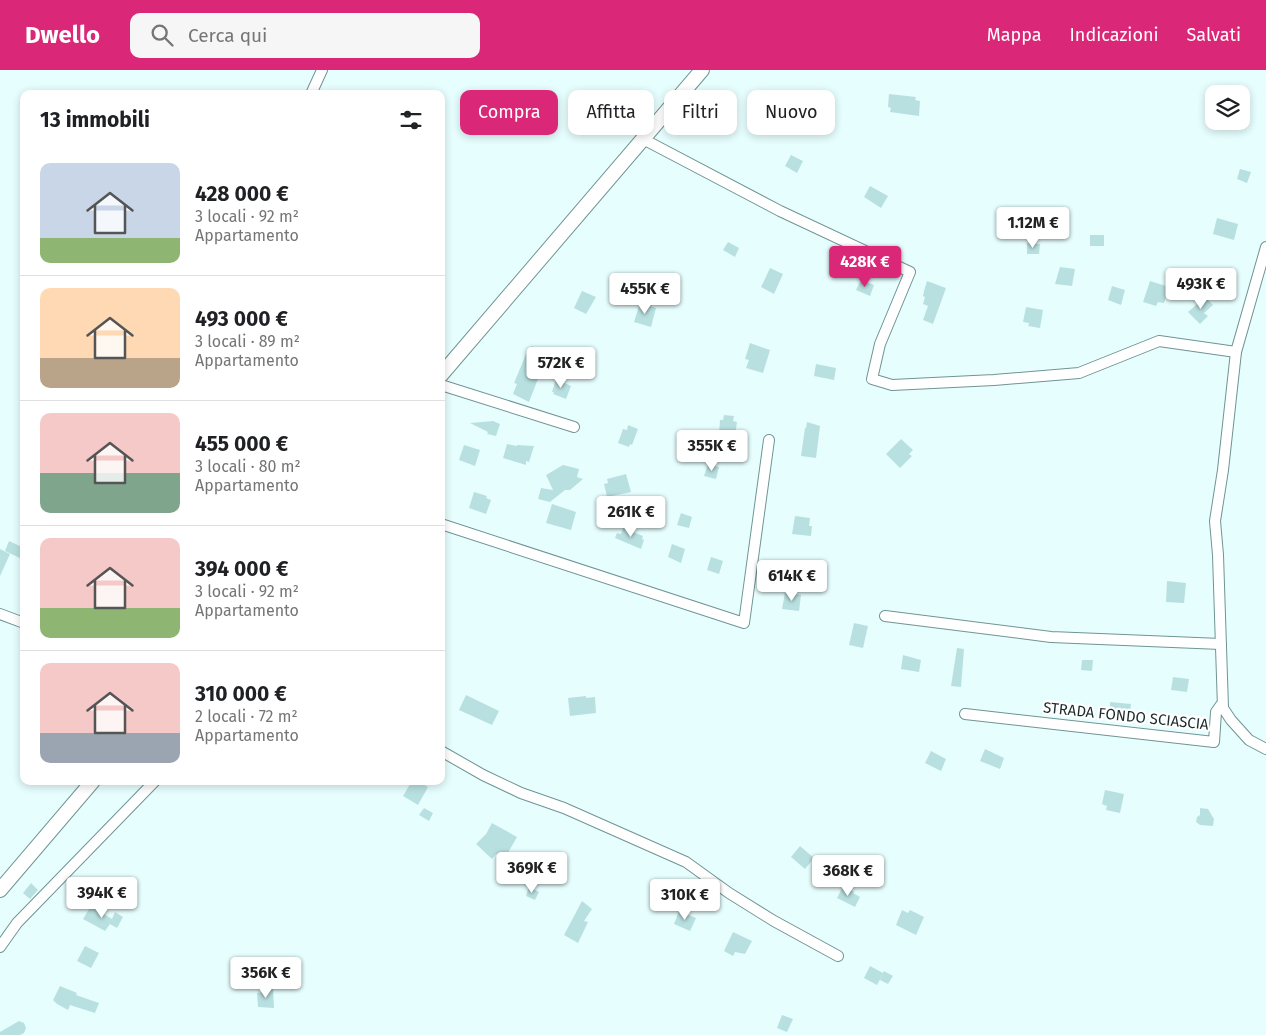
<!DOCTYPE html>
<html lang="it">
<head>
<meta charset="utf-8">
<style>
  body { margin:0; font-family:"Fira Sans",sans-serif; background:#f6f6f6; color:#202124; height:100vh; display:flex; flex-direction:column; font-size:19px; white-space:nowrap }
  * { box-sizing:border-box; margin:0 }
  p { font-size:16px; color:#757577 }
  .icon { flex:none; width:28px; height:28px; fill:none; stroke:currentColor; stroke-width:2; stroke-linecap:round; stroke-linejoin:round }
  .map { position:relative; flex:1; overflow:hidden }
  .side { position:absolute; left:20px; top:20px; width:425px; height:695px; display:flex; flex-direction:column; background:#fff; border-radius:10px; box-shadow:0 2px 8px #0003 }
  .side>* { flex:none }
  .hud { position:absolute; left:460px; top:20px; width:475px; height:45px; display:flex; gap:10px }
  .controls { position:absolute; left:1205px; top:15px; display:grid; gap:10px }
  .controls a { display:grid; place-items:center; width:45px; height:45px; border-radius:10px; background:#fff; box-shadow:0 2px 8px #0003; font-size:25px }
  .price { position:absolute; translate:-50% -42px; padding:0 11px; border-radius:5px; background:#fff; color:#222; font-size:16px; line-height:32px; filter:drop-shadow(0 1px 2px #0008) }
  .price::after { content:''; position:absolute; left:50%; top:30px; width:15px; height:11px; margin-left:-8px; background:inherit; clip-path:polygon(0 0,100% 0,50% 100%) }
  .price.on { background:#db2777; color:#fff }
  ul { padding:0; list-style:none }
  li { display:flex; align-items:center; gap:15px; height:125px; padding:0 20px }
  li+li { border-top:1px solid #e0e0e0 }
  li span { display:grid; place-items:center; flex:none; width:140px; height:100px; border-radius:10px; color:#555 }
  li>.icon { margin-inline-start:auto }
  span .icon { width:60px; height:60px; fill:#fffc; stroke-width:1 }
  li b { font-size:21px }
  h2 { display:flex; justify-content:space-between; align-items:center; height:60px; padding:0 20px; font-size:21px }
  .chip { padding:0 18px; border-radius:10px; background:#fff; box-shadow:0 2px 8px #0003; font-size:18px; line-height:45px }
  .chip.on { background:#db2777; color:#fff }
  header { display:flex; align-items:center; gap:30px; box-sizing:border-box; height:70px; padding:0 25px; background:#db2777; color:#fff }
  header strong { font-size:24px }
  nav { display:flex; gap:28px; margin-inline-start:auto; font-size:18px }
  .search { width:350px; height:45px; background:#f6f6f6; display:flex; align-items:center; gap:12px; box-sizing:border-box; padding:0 18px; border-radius:10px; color:#757577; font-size:19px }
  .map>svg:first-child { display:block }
  .building { fill:#b9e0e0 }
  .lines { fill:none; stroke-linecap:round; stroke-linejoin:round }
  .street-casing { stroke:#709494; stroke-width:12 }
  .secondary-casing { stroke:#709494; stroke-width:16 }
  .street { stroke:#fff; stroke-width:10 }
  .secondary { stroke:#fff; stroke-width:14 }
  .labels { text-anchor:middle; stroke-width:4.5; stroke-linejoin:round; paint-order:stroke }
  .street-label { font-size:15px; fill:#1c2b2b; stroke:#fff }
</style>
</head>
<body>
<header>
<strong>Dwello</strong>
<div class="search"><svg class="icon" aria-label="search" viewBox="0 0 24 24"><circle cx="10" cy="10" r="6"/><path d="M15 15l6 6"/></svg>Cerca qui</div>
<nav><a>Mappa</a><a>Indicazioni</a><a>Salvati</a></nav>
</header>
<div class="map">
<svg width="1266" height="965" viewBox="0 0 1266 965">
  <rect width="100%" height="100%" fill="#e7fefe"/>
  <g class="building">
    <path d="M 889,24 L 916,27 L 915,30 L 920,31 L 919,46 L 890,42 L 891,38 L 888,37 Z"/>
    <path d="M 791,85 L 803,91 L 797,103 L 785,96 Z"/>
    <path d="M 1240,99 L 1251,102 L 1247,113 L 1237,109 Z"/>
    <path d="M 870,116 L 888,126 L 881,138 L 864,127 Z"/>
    <path d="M 1217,148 L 1238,154 L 1234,170 L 1213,164 Z"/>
    <rect x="1090" y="165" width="14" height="11"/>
    <path d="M 728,172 L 739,178 L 735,187 L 723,180 Z"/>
    <path d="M 1027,173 L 1040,174 L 1039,184 L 1027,184 Z"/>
    <path d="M 1060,197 L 1075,199 L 1072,216 L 1055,214 Z"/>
    <path d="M 770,198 L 783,204 L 774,224 L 761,217 Z"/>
    <path d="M 861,210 L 874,215 L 870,226 L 856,220 Z"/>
    <path d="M 927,211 L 946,218 L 933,254 L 923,250 L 928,236 L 923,234 L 925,227 L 923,226 L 924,221 Z"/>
    <path d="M 1150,211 L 1169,217 L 1164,233 L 1158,232 L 1156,236 L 1143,232 Z"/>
    <path d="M 1112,216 L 1125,220 L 1121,235 L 1108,230 Z"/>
    <path d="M 582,221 L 596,227 L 586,244 L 574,238 Z"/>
    <path d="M 1205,227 L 1213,235 L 1204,243 L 1208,246 L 1200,254 L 1188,242 Z"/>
    <path d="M 640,233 L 656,238 L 651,257 L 634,252 Z"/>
    <path d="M 1026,237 L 1043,240 L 1040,258 L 1028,256 L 1029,253 L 1023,252 Z"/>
    <path d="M 750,273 L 770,280 L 763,303 L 746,298 L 749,290 L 745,289 Z"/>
    <path d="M 531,276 L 544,281 L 542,286 L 546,288 L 529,332 L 513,324 L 517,314 L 514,313 L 527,282 L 529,282 Z"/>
    <path d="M 816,294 L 836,298 L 834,310 L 814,306 Z"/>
    <path d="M 556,309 L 571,316 L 566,329 L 553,324 L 554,322 L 552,322 Z"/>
    <path d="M 724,345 L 734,346 L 733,351 L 737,352 L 735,366 L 719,364 L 720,350 L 723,350 Z"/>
    <path d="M 493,351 L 500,354 L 496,366 L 487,364 L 488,362 L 470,353 Z"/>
    <path d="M 807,352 L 820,356 L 816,388 L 801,386 L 805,358 L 806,358 Z"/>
    <path d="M 628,355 L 638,359 L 632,375 L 630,374 L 629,377 L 618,373 L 623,359 L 627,360 Z"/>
    <path d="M 901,369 L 913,380 L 909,384 L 912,386 L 900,398 L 886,384 Z"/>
    <path d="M 507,374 L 517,376 L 517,375 L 534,376 L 529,392 L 526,391 L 526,395 L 503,388 Z"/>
    <path d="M 464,375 L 480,380 L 475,396 L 459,390 Z"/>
    <path d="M 708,394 L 719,397 L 716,409 L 704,406 Z"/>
    <path d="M 563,395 L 579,399 L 577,407 L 583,409 L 570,420 L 565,420 L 550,432 L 538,429 L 541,418 L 553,420 L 546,405 Z"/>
    <path d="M 626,404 L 631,422 L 607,427 L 604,414 L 608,413 L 607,409 Z"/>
    <path d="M 474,422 L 487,426 L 486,428 L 491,430 L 486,444 L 469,438 Z"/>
    <path d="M 552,434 L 576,442 L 571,460 L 546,453 Z"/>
    <path d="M 681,443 L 692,447 L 689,458 L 677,455 Z"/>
    <path d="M 795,446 L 810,448 L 809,456 L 812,456 L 811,466 L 792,464 Z"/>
    <path d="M 623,458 L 643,466 L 642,469 L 644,470 L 641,479 L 615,468 L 617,463 L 621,464 Z"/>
    <path d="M 9,471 L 24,478 L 24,490 L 5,481 Z"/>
    <path d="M 672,474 L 685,479 L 681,493 L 668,487 Z"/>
    <path d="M 0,479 L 10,484 L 0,506 Z"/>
    <path d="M 711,487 L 723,491 L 719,504 L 707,500 Z"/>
    <path d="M 1167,511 L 1186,513 L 1184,533 L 1166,532 Z"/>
    <path d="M 785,523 L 801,525 L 799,541 L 782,539 Z"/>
    <path d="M 854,553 L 868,556 L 863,578 L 849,575 Z"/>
    <path d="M 957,578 L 964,579 L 961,617 L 951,616 Z"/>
    <path d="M 903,585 L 921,590 L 919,602 L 901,599 Z"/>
    <path d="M 1082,590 L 1093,590 L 1092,601 L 1081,600 Z"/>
    <path d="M 1173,607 L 1189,609 L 1187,622 L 1171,620 Z"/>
    <path d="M 466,625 L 499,641 L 492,655 L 459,640 Z"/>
    <path d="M 586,626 L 586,628 L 595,627 L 596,643 L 570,646 L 568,628 Z"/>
    <path d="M 1110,632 L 1131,634 L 1130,643 L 1110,642 Z"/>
    <path d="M 985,679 L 1004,688 L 1000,699 L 980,691 Z"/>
    <path d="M 931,681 L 946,689 L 941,701 L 925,693 Z"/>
    <path d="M 412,711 L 418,711 L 428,717 L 418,735 L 403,726 Z"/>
    <path d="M 1105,720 L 1124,724 L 1120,743 L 1106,740 L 1107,736 L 1102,734 Z"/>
    <path d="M 424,738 L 433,743 L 429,751 L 419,745 Z"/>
    <path d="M 1200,738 L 1208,739 L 1214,749 L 1213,756 L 1200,755 L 1196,752 L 1197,747 L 1200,745 Z"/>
    <path d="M 492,753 L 517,767 L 505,788 L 496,784 L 492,789 L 476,774 L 486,764 Z"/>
    <path d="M 800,776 L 814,788 L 805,799 L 791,787 Z"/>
    <path d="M 31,813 L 38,820 L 30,829 L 23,823 Z"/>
    <path d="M 843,816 L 854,822 L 853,823 L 860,827 L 855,837 L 837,828 Z"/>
    <path d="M 529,817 L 539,822 L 535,830 L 526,826 Z"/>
    <path d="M 582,831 L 592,839 L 584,851 L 588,852 L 578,873 L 564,865 Z"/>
    <path d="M 91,836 L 112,849 L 115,842 L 123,847 L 117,858 L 110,854 L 105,861 L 83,849 Z"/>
    <path d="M 902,840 L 908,843 L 910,840 L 924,847 L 916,865 L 896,855 Z"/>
    <path d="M 679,841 L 696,848 L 690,861 L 674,854 Z"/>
    <path d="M 733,862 L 752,871 L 745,884 L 735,882 L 733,886 L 724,881 Z"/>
    <path d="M 85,876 L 99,883 L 91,898 L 77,891 Z"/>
    <path d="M 870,896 L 883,903 L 884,901 L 893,906 L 888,914 L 880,910 L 883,904 L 877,915 L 864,908 Z"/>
    <path d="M 60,916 L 77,923 L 76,925 L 99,933 L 95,943 L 70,935 L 68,940 L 57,934 L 53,930 Z"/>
    <path d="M 273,918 L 274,938 L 258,937 L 257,923 L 263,922 L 263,919 Z"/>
    <path d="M 782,945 L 793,949 L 787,962 L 777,958 Z"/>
    <path d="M 19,951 L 24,953 L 26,958 L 24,963 L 20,965 L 0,965 L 0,962 Z"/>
  </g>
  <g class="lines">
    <g class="street-casing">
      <g id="street">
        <path d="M 311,24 L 322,0"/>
        <path d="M 643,69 L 780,141 L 910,202 L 880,274 L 872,309 L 892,315 L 994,310 L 1079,303 L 1159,271 L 1236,282 L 1266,177"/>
        <path d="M 441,315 L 574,357"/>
        <path d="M 441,454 L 744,553 L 769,370"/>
        <path d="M 0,544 L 24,553"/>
        <path d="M 885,546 L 1051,567 L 1221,574"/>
        <path d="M 1223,638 L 1218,485 L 1215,451 L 1223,400 L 1236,282"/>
        <path d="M 965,644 L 1214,672 L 1216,642 L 1221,635 L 1231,650 L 1249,670 L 1266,679"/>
        <path d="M 441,681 L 483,705 L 521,723 L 564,738 L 686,792 L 729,823 L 774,851 L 838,886"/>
        <path d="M 0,877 L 17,853 L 155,711"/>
      </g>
    </g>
    <g class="secondary-casing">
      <g id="secondary">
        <path d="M 441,305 L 702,0"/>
        <path d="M 0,820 L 93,711"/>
      </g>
    </g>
    <use href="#street" class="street"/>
    <use href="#secondary" class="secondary"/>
  </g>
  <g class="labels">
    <g class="street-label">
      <text transform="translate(1126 646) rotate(6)" y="5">STRADA FONDO SCIASCIA</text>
    </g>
  </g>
</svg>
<div class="controls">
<a><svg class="icon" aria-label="layers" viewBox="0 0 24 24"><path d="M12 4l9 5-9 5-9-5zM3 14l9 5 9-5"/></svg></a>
</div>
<b class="price" style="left:1033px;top:179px">1.12M €</b>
<b class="price on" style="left:865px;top:218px">428K €</b>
<b class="price" style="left:1201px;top:240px">493K €</b>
<b class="price" style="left:645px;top:245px">455K €</b>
<b class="price" style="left:561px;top:319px">572K €</b>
<b class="price" style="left:712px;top:402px">355K €</b>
<b class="price" style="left:631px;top:468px">261K €</b>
<b class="price" style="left:792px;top:532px">614K €</b>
<b class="price" style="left:532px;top:824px">369K €</b>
<b class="price" style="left:848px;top:827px">368K €</b>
<b class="price" style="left:102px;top:849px">394K €</b>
<b class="price" style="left:685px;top:851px">310K €</b>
<b class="price" style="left:266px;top:929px">356K €</b>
<div class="hud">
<a class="chip on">Compra</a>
<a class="chip">Affitta</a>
<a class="chip">Filtri</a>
<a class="chip">Nuovo</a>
</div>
<section class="side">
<h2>13 immobili<svg class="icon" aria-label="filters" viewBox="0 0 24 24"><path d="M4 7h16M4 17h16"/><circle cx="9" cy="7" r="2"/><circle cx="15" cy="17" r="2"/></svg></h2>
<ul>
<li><span style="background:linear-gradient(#c9d6e8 75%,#8fb573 0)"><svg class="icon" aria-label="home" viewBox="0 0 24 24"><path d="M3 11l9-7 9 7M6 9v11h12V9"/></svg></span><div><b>428 000 €</b><p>3 locali · 92 m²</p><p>Appartamento</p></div></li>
<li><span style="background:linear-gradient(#ffd9b3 70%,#b9a48a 0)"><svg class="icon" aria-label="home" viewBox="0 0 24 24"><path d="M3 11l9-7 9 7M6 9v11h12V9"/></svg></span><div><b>493 000 €</b><p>3 locali · 89 m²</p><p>Appartamento</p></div></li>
<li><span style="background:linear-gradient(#f6c9c9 60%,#7fa58c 0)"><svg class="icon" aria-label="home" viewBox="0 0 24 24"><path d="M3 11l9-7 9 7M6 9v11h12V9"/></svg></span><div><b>455 000 €</b><p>3 locali · 80 m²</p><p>Appartamento</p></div></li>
<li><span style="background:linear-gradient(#f6c9c9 70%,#8fb573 0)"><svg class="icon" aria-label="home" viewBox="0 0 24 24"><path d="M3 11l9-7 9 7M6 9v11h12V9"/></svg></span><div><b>394 000 €</b><p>3 locali · 92 m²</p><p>Appartamento</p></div></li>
<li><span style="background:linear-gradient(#f6c9c9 70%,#9aa5b1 0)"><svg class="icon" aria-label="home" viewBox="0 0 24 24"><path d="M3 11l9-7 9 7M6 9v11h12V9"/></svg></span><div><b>310 000 €</b><p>2 locali · 72 m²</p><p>Appartamento</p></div></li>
</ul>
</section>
</div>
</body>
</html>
